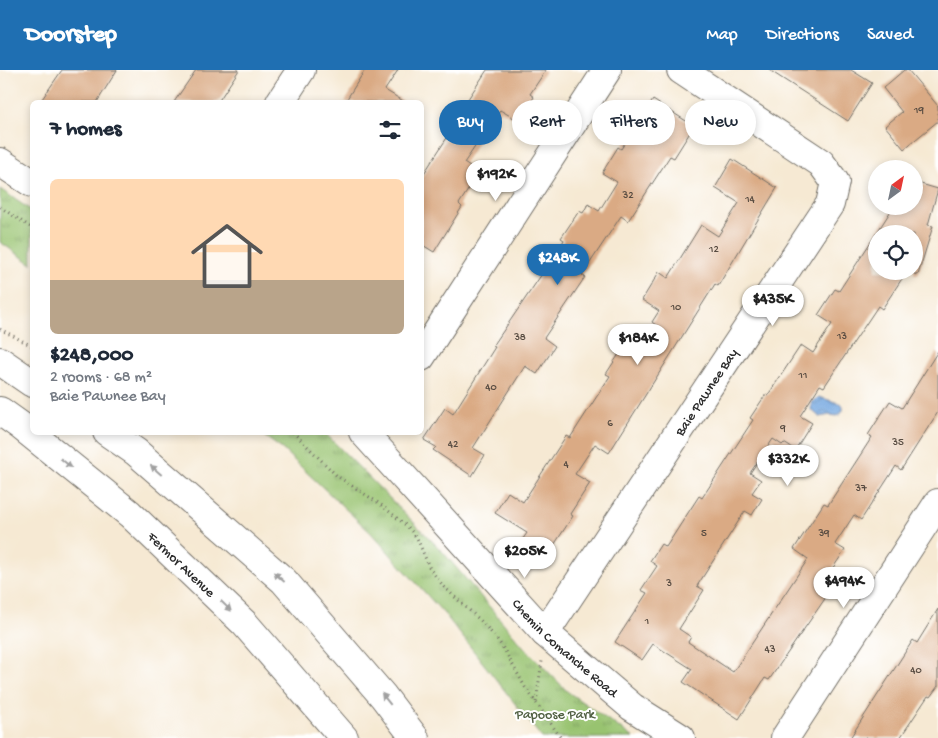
<!DOCTYPE html>
<html lang="en">
<head>
<meta charset="utf-8">
<style>
  body { margin:0; font-family:"Gochi Hand",sans-serif; background:#f6f6f7; color:#1f2937; height:100vh; display:flex; flex-direction:column; font-size:19px; white-space:nowrap }
  * { box-sizing:border-box; margin:0 }
  p { font-size:16px; color:#747a83 }
  .icon { flex:none; width:28px; height:28px; fill:none; stroke:currentColor; stroke-width:2; stroke-linecap:round; stroke-linejoin:round }
  .map { position:relative; flex:1; overflow:hidden }
  .details { position:absolute; left:30px; top:30px; width:394px; height:335px; display:flex; flex-direction:column; background:#fff; border-radius:8px; box-shadow:0 2px 8px #0003 }
  .details>* { flex:none }
  .top-card { position:absolute; left:439px; top:30px; width:424px; height:45px; display:flex; gap:10px }
  .needle { width:32px; rotate:33deg }
  .buttons { position:absolute; left:868px; top:90px; display:grid; gap:10px }
  .buttons a { display:grid; place-items:center; width:55px; height:55px; border-radius:50%; background:#fff; box-shadow:0 2px 8px #0003; font-size:25px }
  .price { position:absolute; translate:-50% -42px; padding:0 11px; border-radius:18px; background:#fff; color:#222; font-size:16px; line-height:32px; filter:drop-shadow(0 1px 2px #0008) }
  .price::after { content:''; position:absolute; left:50%; top:30px; width:15px; height:11px; margin-left:-8px; background:inherit; clip-path:polygon(0 0,100% 0,50% 100%) }
  .price.on { background:#1f6fb2; color:#fff }
  ul { padding:0; list-style:none }
  li { display:grid; align-content:center; gap:10px; height:265px; padding:0 20px }
  li+li { border-top:1px solid #e0e1e3 }
  li span { display:grid; place-items:center; height:155px; border-radius:8px; color:#555 }
  li>.icon { margin-inline-start:auto }
  span .icon { width:90px; height:90px; fill:#fffc; stroke-width:1 }
  li b { font-size:21px }
  h2 { display:flex; justify-content:space-between; align-items:center; height:60px; padding:0 20px; font-size:21px }
  .pill { padding:0 18px; border-radius:22px; background:#fff; box-shadow:0 2px 8px #0003; font-size:18px; line-height:45px }
  .pill.on { background:#1f6fb2; color:#fff }
  header { display:flex; align-items:center; gap:30px; box-sizing:border-box; height:70px; padding:0 25px; background:#1f6fb2; color:#fff }
  header strong { font-size:24px }
  nav { display:flex; gap:28px; margin-inline-start:auto; font-size:18px }
  .map>svg:first-child { display:block }
  .grass { fill:url(#grass-tufts); stroke:#62774e }
  .water { fill:url(#water-waves); stroke:#4e6885 }
  .building { fill:#daaa84 }
  .lines { fill:none; stroke-linecap:round; stroke-linejoin:round }
  .minor-casing { stroke:#726e66; stroke-width:30 }
  .highway-casing { stroke:#726e66; stroke-width:30 }
  .path { stroke:#726e66; stroke-width:3; stroke-dasharray:1 4; stroke-linecap:butt }
  .minor { stroke:#fff; stroke-width:28 }
  .highway { stroke:#fff; stroke-width:28 }
  .oneway { fill:#a0a0a0 }
  .labels { text-anchor:middle; stroke-width:4; stroke-linejoin:round; paint-order:stroke }
  .number-label { font-size:11px; fill:#574b41 }
  .street-label { font-size:14px; fill:#2b2b2b; stroke:#fff }
  .park-label { font-size:14px; fill:#516043; stroke:#fff }
</style>
</head>
<body>
<header>
<strong>Doorstep</strong>
<nav><a>Map</a><a>Directions</a><a>Saved</a></nav>
</header>
<div class="map">
<svg width="938" height="668" viewBox="0 0 938 668">
  <defs>
    <pattern id="grass-tufts" width="24" height="20" patternUnits="userSpaceOnUse" patternTransform="scale(1.25)"><rect width="24" height="20" fill="#98c370"/><path d="M3 7l-1-3M5 7V3M7 7l1-3M15 17l-1-3M17 17v-4M19 17l1-3" fill="none" stroke="#7c9f5c"/></pattern>
    <pattern id="water-waves" width="16" height="10" patternUnits="userSpaceOnUse" patternTransform="scale(1.25)"><rect width="16" height="10" fill="#72a6df"/><path d="M0 5q4-4 8 0t8 0" fill="none" stroke="#5e87b5"/></pattern>
  </defs>
  <rect width="100%" height="100%" fill="#fff"/>
  <filter id="ink" filterUnits="userSpaceOnUse"><feTurbulence type="fractalNoise" baseFrequency=".02" numOctaves="2"/><feDisplacementMap in="SourceGraphic" scale="10" xChannelSelector="R" yChannelSelector="G"/><feConvolveMatrix kernelMatrix="1 2 1 2 8 2 1 2 1" color-interpolation-filters="sRGB"/></filter>
  <filter id="wash" filterUnits="userSpaceOnUse"><feTurbulence type="fractalNoise" baseFrequency=".0096" numOctaves="4" result="noise"/><feDisplacementMap in="SourceGraphic" scale="20" xChannelSelector="R" yChannelSelector="G"/><feGaussianBlur stdDeviation="1.12" result="paint"/><feColorMatrix in="noise" values="0 0 0 0 0 0 0 0 0 0 0 0 0 0 0 0 0 1.4 0 .05"/><feComposite in="paint" operator="in"/></filter>
  <g filter="url(#wash)">
    <rect width="100%" height="100%" fill="#f6e9d3"/>
    <g class="grass">
      <path d="M 0,119 L 32,141 L 32,194 L 0,172 Z"/>
      <path d="M 260,363 L 325,363 L 442,481 L 523,576 L 568,622 L 634,668 L 542,668 L 446,546 L 371,463 L 282,379 Z"/>
    </g>
    <path class="water" d="M 819,327 L 842,334 C 845,340 842,344 837,346 L 830,345 L 820,347 L 811,340 L 812,332 Z"/>
    <g id="blocks">
      <g class="building">
        <path d="M 62,0 L 117,0 L 97,32 L 40,32 Z"/>
        <path d="M 196,0 L 239,0 L 218,32 L 174,32 Z"/>
        <path d="M 365,0 L 398,0 L 385,20 L 405,32 L 345,32 Z"/>
        <path d="M 487,0 L 546,0 L 530,24 L 534,27 L 519,51 L 500,40 L 464,93 L 479,103 L 459,134 L 462,137 L 434,182 L 421,174 L 421,108 L 470,32 L 466,32 Z"/>
        <path d="M 769,0 L 851,0 L 872,13 L 848,51 Z"/>
        <path d="M 904,0 L 908,0 L 938,36 L 938,51 L 904,79 L 885,56 L 902,42 L 883,18 Z"/>
        <path d="M 653,30 L 694,56 L 674,88 L 670,86 L 628,151 L 621,146 L 582,205 L 585,207 L 544,268 L 555,276 L 537,304 L 525,296 L 473,378 L 485,385 L 472,406 L 433,380 L 436,377 L 424,370 L 445,338 L 453,344 L 495,277 L 493,276 L 559,179 L 564,170 L 561,168 L 579,141 L 583,143 L 588,134 L 599,141 L 617,112 L 602,103 L 618,77 L 621,79 Z"/>
        <path d="M 732,89 L 777,118 L 718,216 L 715,214 L 609,383 L 595,374 L 575,404 L 590,413 L 570,444 L 573,446 L 541,495 L 516,479 L 527,463 L 495,443 L 508,422 L 523,432 L 566,366 L 570,368 L 610,306 L 606,304 L 623,278 L 637,287 L 657,256 L 652,252 L 659,241 L 642,230 L 659,202 L 668,208 L 701,155 L 718,166 L 739,133 L 715,118 Z"/>
        <path d="M 914,112 L 938,119 L 928,155 L 933,156 L 918,205 L 914,204 L 914,164 L 876,164 L 876,201 L 907,201 L 882,239 L 878,236 L 824,317 L 820,315 L 800,346 L 812,353 L 795,380 L 784,373 L 782,375 L 773,369 L 750,403 L 761,410 L 752,423 L 762,429 L 752,445 L 745,441 L 697,516 L 704,520 L 679,559 L 691,567 L 688,572 L 733,602 L 808,489 L 794,479 L 824,433 L 828,435 L 872,367 L 868,365 L 890,331 L 902,338 L 938,281 L 938,342 L 901,400 L 896,396 L 861,450 L 854,445 L 835,474 L 845,480 L 824,511 L 833,517 L 769,610 L 765,608 L 739,649 L 683,612 L 692,599 L 653,574 L 642,590 L 615,572 L 647,523 L 641,520 L 657,496 L 650,491 L 661,474 L 666,477 L 699,426 L 702,428 L 753,350 L 750,348 L 766,324 L 768,325 L 801,275 L 813,283 L 832,254 L 818,245 L 835,219 L 839,221 L 894,136 L 914,136 Z"/>
        <path d="M 938,539 L 938,616 L 930,627 L 928,626 L 900,668 L 850,668 L 913,570 L 917,573 Z"/>
      </g>
    </g>
  </g>
  <g filter="url(#ink)">
    <use href="#blocks" fill-opacity="0" stroke="#726e66" stroke-width="1"/>
    <g class="lines">
      <g class="minor-casing">
        <g id="minor">
          <path d="M 280,32 L 301,0"/>
          <path d="M 0,92 L 32,113"/>
          <path d="M 421,287 L 607,0"/>
          <path id="s1" d="M 363,362 L 545,563 L 632,637 L 681,668"/>
          <path id="s2" d="M 545,563 L 830,134 L 835,112 L 821,93 L 681,0"/>
          <path d="M 785,668 L 938,433"/>
        </g>
      </g>
      <g class="highway-casing">
        <g id="highway">
          <path d="M 0,291 L 32,313"/>
          <path id="s3" d="M 0,341 L 21,356 L 130,444 L 245,554 L 344,668"/>
          <path d="M 107,362 L 136,382 L 284,511 L 383,626 L 415,668"/>
        </g>
      </g>
      <g class="path">
        <path d="M 0,137 L 32,158"/>
        <path d="M 0,259 L 32,276"/>
        <path d="M 293,362 L 337,406 L 380,434 L 408,457 L 417,468 L 430,499 L 444,517 L 481,551 L 497,569 L 505,581 L 525,617 L 561,668"/>
        <path d="M 536,632 L 542,591"/>
      </g>
      <use href="#minor" class="minor"/>
      <use href="#highway" class="highway"/>
    </g>
    <defs><path id="oneway-solid" d="M-6-.8H1V-3.2L6.5 0L1 3.2V.8H-6Z" transform="scale(1.25)"/></defs>
    <g class="oneway">
      <use href="#oneway-solid" transform="translate(66 393) rotate(39)"/>
      <use href="#oneway-solid" transform="translate(156 400) rotate(-139)"/>
      <use href="#oneway-solid" transform="translate(279 507) rotate(-138)"/>
      <use href="#oneway-solid" transform="translate(226 536) rotate(44)"/>
      <use href="#oneway-solid" transform="translate(386 629) rotate(-128)"/>
    </g>
  </g>
  <g class="labels">
    <g class="number-label">
      <text x="919" y="43">19</text>
      <text x="628" y="128">32</text>
      <text x="750" y="132">14</text>
      <text x="714" y="182">12</text>
      <text x="676" y="240">10</text>
      <text x="842" y="269">13</text>
      <text x="520" y="270">38</text>
      <text x="803" y="308">11</text>
      <text x="491" y="320">40</text>
      <text x="610" y="356">6</text>
      <text x="783" y="361">9</text>
      <text x="898" y="375">35</text>
      <text x="453" y="377">42</text>
      <text x="566" y="397">4</text>
      <text x="861" y="421">37</text>
      <text x="704" y="466">5</text>
      <text x="824" y="466">39</text>
      <text x="669" y="516">3</text>
      <text x="647" y="554">1</text>
      <text x="770" y="582">43</text>
      <text x="916" y="603">40</text>
    </g>
    <g class="street-label">
      <text dy="5" stroke="none"><textPath href="#s2" startOffset="290">Baie Pawnee Bay</textPath></text>
      <text dy="5" stroke="none"><textPath href="#s3" startOffset="238">Fermor Avenue</textPath></text>
      <text dy="5" stroke="none"><textPath href="#s1" startOffset="296">Chemin Comanche Road</textPath></text>
    </g>
    <g class="park-label">
      <text x="555" y="648">Papoose Park</text>
    </g>
  </g>
</svg>
<div class="buttons">
<a><svg class="needle" viewBox="-14 -14 28 28"><path d="M0-13l5 13h-10z" fill="#e53935"/><path d="M0 13l5-13h-10z" fill="#747a83"/></svg></a>
<a><svg class="icon" aria-label="locate" viewBox="0 0 24 24"><circle cx="12" cy="12" r="6"/><path d="M12 2v4M12 18v4M2 12h4M18 12h4"/></svg></a>
</div>
<b class="price" style="left:496px;top:132px">$192K</b>
<b class="price on" style="left:558px;top:216px">$248K</b>
<b class="price" style="left:773px;top:257px">$435K</b>
<b class="price" style="left:638px;top:296px">$184K</b>
<b class="price" style="left:788px;top:417px">$332K</b>
<b class="price" style="left:525px;top:509px">$205K</b>
<b class="price" style="left:844px;top:539px">$494K</b>
<div class="top-card">
<a class="pill on">Buy</a>
<a class="pill">Rent</a>
<a class="pill">Filters</a>
<a class="pill">New</a>
</div>
<section class="details">
<h2>7 homes<svg class="icon" aria-label="filters" viewBox="0 0 24 24"><path d="M4 7h16M4 17h16"/><circle cx="9" cy="7" r="2"/><circle cx="15" cy="17" r="2"/></svg></h2>
<ul>
<li><span style="background:linear-gradient(#ffd9b3 65%,#b9a48a 0)"><svg class="icon" aria-label="home" viewBox="0 0 24 24"><path d="M3 11l9-7 9 7M6 9v11h12V9"/></svg></span><div><b>$248,000</b><p>2 rooms · 68 m²</p><p>Baie Pawnee Bay</p></div></li>
</ul>
</section>
</div>
</body>
</html>
